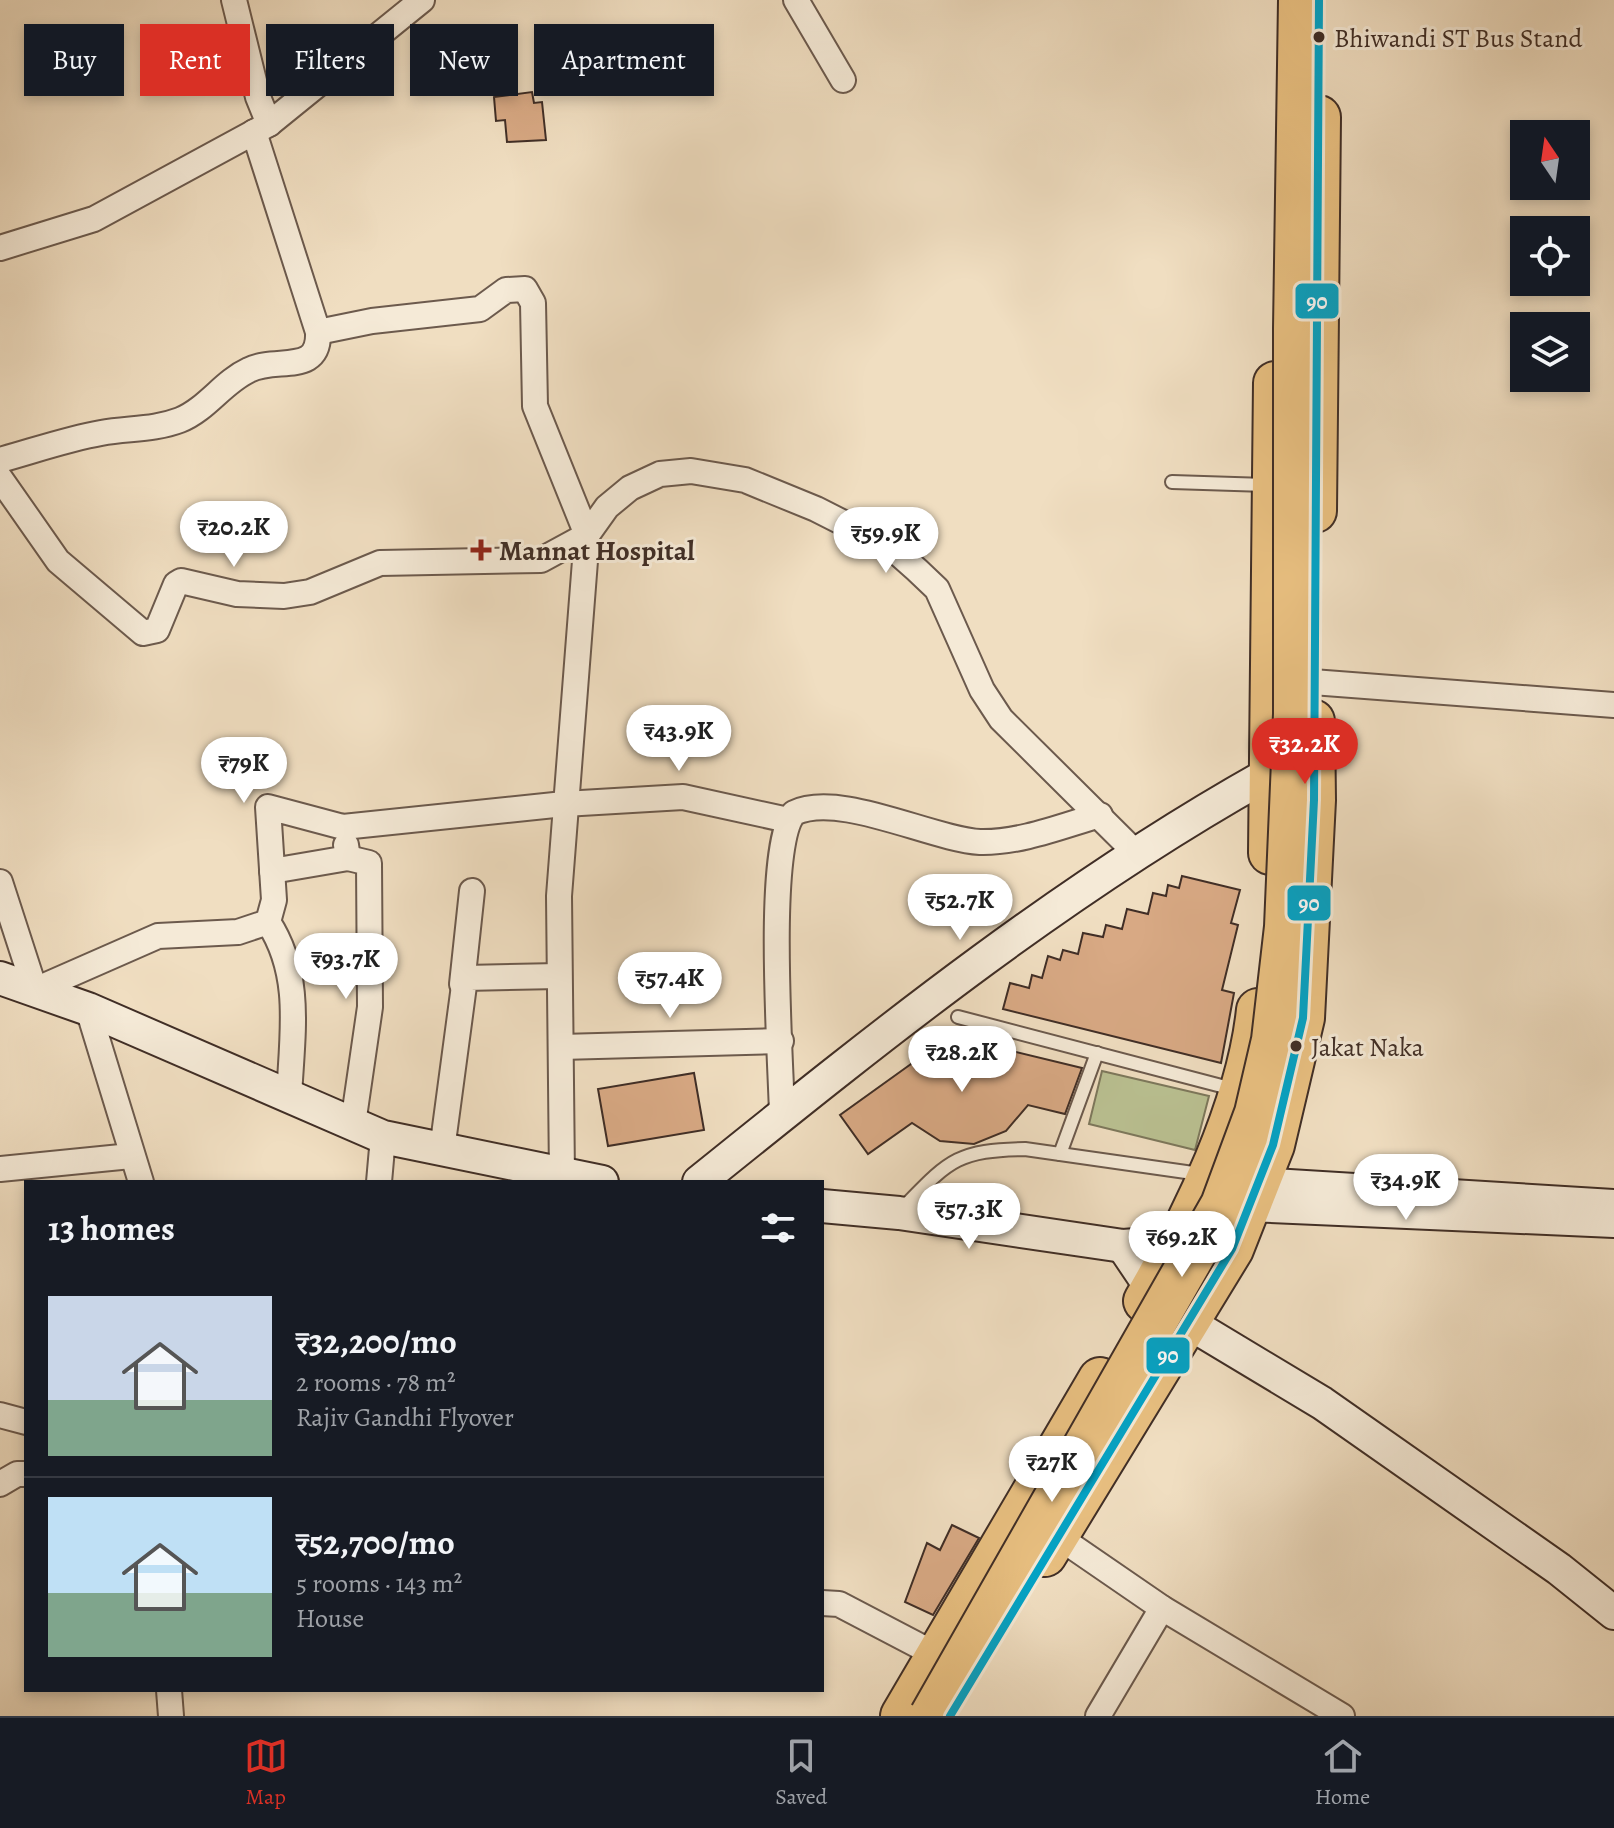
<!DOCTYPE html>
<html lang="en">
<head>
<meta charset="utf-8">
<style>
  body { margin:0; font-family:Alegreya,serif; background:#242831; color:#f1f3f6; height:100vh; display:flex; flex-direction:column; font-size:30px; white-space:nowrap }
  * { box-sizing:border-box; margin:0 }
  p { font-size:26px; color:#9ea1a6 }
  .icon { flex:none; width:44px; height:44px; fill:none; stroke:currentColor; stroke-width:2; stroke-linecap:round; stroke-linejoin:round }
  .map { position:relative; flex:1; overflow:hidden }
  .side { position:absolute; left:24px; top:1180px; width:800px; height:512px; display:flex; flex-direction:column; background:#171b24; border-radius:0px; box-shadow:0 4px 12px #0003 }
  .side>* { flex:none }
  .banner { position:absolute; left:24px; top:24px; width:800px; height:72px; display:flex; gap:16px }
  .needle { width:52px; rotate:347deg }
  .fabs { position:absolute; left:1510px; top:120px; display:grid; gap:16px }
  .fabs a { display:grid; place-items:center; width:80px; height:80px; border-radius:0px; background:#171b24; box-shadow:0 4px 12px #0003; font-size:40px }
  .price { position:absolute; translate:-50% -68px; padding:0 18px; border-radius:28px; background:#fff; color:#222; font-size:26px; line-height:52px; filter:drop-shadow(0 2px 4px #0008) }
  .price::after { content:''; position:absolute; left:50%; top:48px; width:24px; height:18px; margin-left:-12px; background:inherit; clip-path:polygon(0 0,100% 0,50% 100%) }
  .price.selected { background:#d93025; color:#fff }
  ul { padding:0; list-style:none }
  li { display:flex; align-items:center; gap:24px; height:200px; padding:0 24px }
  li+li { border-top:2px solid #363941 }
  li span { display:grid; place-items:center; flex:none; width:224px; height:160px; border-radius:0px; color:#555 }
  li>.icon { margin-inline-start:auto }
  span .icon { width:96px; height:96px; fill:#fffc; stroke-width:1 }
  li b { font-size:34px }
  h2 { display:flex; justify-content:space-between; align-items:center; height:96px; padding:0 24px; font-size:34px }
  .chip { padding:0 28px; border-radius:0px; background:#171b24; box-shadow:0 4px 12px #0003; font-size:28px; line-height:72px }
  .chip.selected { background:#d93025; color:#fff }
  .tab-bar { display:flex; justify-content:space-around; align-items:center; height:112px; border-top:2px solid #363941; background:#171b24; font-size:22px; color:#9ea1a6 }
  .tab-bar a { display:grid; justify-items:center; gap:4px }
  .tab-bar .selected { color:#d93025 }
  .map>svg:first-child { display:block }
  .green { fill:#bac192; stroke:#7d785c; stroke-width:2 }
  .building { fill:#d8a984; stroke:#402e26; stroke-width:2 }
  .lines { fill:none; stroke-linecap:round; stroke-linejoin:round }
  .lane-casing { stroke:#6c5a4d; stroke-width:16 }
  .street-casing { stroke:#6c5a4d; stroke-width:28 }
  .secondary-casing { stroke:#402e26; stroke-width:36 }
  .highway-casing { stroke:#402e26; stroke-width:46 }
  .lane { stroke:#f5ead7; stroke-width:12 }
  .street { stroke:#f5ead7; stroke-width:24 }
  .secondary { stroke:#f5ead7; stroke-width:32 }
  .highway { stroke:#e8bf80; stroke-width:42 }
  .highway-bridge-casing { stroke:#402e26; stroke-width:46; stroke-linecap:butt }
  .highway-bridge { stroke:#e8bf80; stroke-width:42 }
  .bus-1-casing { stroke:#f5ead7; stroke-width:14 }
  .bus-1 { stroke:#03a3c6; stroke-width:8 }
  .bus-dot { fill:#402e26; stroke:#f5ead7; stroke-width:3 }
  .poi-dot { fill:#8f2418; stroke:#f5ead7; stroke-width:3 }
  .labels { text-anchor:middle; stroke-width:6; stroke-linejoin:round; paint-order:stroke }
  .bus-label { font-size:26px; fill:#402e26; stroke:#f5ead7; text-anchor:start }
  .poi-label { font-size:28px; font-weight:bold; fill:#402e26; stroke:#f5ead7; text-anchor:start }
  .line-badge { stroke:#f5ead7; stroke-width:3 }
  .badge-label { font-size:22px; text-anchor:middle; font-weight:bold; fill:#fff }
</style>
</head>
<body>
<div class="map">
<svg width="1614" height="1716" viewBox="0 0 1614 1716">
  <rect width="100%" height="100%" fill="#f0dec1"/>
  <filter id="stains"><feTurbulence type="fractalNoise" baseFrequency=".0025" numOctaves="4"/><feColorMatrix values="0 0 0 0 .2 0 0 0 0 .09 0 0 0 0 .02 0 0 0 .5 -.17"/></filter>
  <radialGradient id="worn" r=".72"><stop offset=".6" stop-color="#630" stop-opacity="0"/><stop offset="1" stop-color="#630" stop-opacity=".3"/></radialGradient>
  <path class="green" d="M 1102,1071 L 1209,1096 L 1195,1150 L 1089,1124 Z"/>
  <g class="building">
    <path d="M 532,92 L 534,103 L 542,102 L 546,140 L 507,142 L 505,120 L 496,121 L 494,97 Z"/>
    <path d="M 1182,876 L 1240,890 L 1231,923 L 1238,925 L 1222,990 L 1234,993 L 1221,1063 L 1003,1009 L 1010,983 L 1029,988 L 1032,975 L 1042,978 L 1048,956 L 1060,960 L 1063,950 L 1078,954 L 1083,933 L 1103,937 L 1106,925 L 1122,929 L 1127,909 L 1148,914 L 1153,893 L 1166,896 L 1168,885 L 1179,888 Z"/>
    <path d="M 950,1036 L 1082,1068 L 1065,1114 L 1028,1105 L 1006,1131 L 974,1144 L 940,1141 L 912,1123 L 868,1154 L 840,1115 Z"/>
    <path d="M 694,1073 L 704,1130 L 608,1146 L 598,1089 Z"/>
    <path d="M 952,1525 L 979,1538 L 933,1615 L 905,1602 L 927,1543 L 940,1550 Z"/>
  </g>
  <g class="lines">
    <g class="lane-casing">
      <g id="lane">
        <path d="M 1172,482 L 1266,485"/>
        <path d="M 958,1017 L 1233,1089"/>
        <path d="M 1060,1154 L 1097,1053"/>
        <path d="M 901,1210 C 948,1162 955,1150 1025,1149 L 1200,1174"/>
      </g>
    </g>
    <g class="street-casing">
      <g id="street">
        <path d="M 234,0 L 258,97 L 269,124"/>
        <path d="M 796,0 L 843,80"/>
        <path d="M 0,248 L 94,219 L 269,124 L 422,0"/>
        <path d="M 318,332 L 372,321 L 480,309 L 506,290 L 525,289 L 533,303 L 535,406 L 587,535 L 559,896 L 562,1176"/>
        <path d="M 0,460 C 33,451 67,439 101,433 C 128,428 154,430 180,420 C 207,409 223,382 249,370 C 277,356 320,376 318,332 L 254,132"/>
        <path d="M 0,478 L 58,561 L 143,633 L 157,630 L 176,584 L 181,581 L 237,594 L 284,596 L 310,592 L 380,563 L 541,560 L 587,535 L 607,507 L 630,488 L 660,474 L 691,471 L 745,480 L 816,509 L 891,547 L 917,570 L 937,589 L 982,690 L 1001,719 L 1136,853"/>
        <path d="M 1286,680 L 1614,705"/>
        <path d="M 348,858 L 369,863 L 370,1007 L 353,1124"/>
        <path d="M 272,871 L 348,858 L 346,845"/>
        <path d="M 0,882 L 35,990 L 158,936 L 238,932 L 268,922 L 274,900 L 268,807 L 343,827 L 564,804 L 683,797 L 788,820"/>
        <path d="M 268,922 C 303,975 292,1035 289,1097"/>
        <path d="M 462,984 L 472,891"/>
        <path d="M 88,1009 L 141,1182"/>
        <path d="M 561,1047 L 781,1041"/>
        <path d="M 782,1115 C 781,1062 765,846 794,813 C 839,791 931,839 980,842 C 1020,843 1062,826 1100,815"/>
        <path d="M 442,1150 L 465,978 L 559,976"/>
        <path d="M 0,1169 L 131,1156"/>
        <path d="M 379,1182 L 383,1137"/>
        <path d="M 0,1415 L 26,1422"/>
        <path d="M 0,1484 L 17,1474 L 26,1474"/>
        <path d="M 1047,1529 L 1162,1608 L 1342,1716"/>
        <path d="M 822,1603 L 839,1604 L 946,1660"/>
        <path d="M 169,1690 L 171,1716"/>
        <path d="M 1098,1716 L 1162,1608"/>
      </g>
    </g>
    <g class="secondary-casing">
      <g id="secondary">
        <path d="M 0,978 L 88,1009 L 383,1137 L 602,1182"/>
        <path d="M 1238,1179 L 1259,1184 L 1614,1206"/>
        <path d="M 699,1182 C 885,1032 1074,880 1285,765"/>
        <path d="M 1230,1196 L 1250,1205 L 1614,1221"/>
        <path d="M 822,1206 L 899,1213 L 1123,1246 L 1176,1242 L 1193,1253"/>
        <path d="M 1123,1246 L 1152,1289 L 1189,1323 L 1322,1403 L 1559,1569 L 1614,1613"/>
      </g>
    </g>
    <g class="highway-casing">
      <g id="highway">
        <path d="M 1315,511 L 1319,117"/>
        <path d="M 1270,853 L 1275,383"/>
        <path d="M 1145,1301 C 1193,1219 1248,1106 1258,1010"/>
        <path d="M 1045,1555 L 1232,1249 L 1273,1145 L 1303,1018 L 1314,800 L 1313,721"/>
        <path d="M 902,1716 L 1100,1379"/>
      </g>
    </g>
    <use href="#lane" class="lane"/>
    <use href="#street" class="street"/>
    <use href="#secondary" class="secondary"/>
    <use href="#highway" class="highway"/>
    <g class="highway-bridge-casing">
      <path id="highway-bridge" d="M 931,1716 L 1222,1205 L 1256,1113 L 1273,1040 L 1286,927 L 1295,714 L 1295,328 L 1300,0"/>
    </g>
    <use href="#highway-bridge" class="highway-bridge"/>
    <g class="bus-1-casing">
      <path id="bus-1" d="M 950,1716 L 1232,1249 L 1273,1145 L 1303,1018 L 1314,800 L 1319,0"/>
    </g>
    <use href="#bus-1" class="bus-1"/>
  </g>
  <g class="bus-dot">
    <circle cx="1319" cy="37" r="7"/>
    <circle cx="1296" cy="1046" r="7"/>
  </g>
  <path class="poi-dot" d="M477 538h8v8h8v8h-8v8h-8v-8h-8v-8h8z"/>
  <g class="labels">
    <g class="bus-label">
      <text x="1334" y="47">Bhiwandi ST Bus Stand</text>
      <text x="1311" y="1056">Jakat Naka</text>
    </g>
    <g class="poi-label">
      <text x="499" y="560">Mannat Hospital</text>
    </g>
  </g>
  <g class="line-badge">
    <rect x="1294" y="282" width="46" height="38" rx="8" fill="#03a3c6"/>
    <rect x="1286" y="884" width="46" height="38" rx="8" fill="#03a3c6"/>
    <rect x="1145" y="1336" width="46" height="39" rx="8" fill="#03a3c6"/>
  </g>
  <g class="badge-label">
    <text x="1317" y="309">90</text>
    <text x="1309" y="911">90</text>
    <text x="1168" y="1363">90</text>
  </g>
  <rect width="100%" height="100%" filter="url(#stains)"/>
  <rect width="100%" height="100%" fill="url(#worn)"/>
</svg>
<div class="fabs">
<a><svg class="needle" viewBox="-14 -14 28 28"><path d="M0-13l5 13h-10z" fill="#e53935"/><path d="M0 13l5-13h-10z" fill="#9ea1a6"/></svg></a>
<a><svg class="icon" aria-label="locate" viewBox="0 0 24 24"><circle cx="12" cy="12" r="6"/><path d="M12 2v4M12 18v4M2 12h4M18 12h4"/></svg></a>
<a><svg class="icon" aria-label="layers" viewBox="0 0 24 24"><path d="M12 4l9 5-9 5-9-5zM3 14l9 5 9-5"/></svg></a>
</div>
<b class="price" style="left:234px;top:569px">₹20.2K</b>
<b class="price" style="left:886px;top:575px">₹59.9K</b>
<b class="price" style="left:679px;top:773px">₹43.9K</b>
<b class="price selected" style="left:1305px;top:786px">₹32.2K</b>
<b class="price" style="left:244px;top:805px">₹79K</b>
<b class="price" style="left:960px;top:942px">₹52.7K</b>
<b class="price" style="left:346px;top:1001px">₹93.7K</b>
<b class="price" style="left:670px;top:1020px">₹57.4K</b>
<b class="price" style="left:962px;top:1094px">₹28.2K</b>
<b class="price" style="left:1406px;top:1222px">₹34.9K</b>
<b class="price" style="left:969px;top:1251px">₹57.3K</b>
<b class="price" style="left:1182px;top:1279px">₹69.2K</b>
<b class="price" style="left:1052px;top:1504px">₹27K</b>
<div class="banner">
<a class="chip">Buy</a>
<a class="chip selected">Rent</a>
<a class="chip">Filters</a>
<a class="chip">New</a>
<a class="chip">Apartment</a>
</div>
<section class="side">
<h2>13 homes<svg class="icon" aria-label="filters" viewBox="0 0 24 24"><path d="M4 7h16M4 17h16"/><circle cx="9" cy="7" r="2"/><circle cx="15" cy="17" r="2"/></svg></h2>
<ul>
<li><span style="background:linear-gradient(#c9d6e8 65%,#7fa58c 0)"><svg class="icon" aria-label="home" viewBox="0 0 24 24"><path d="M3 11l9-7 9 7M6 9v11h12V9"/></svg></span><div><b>₹32,200/mo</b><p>2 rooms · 78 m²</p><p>Rajiv Gandhi Flyover</p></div></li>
<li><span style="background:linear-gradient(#bfe0f5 60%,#7fa58c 0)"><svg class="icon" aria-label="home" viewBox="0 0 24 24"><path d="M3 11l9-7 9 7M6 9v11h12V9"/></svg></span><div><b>₹52,700/mo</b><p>5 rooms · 143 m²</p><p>House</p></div></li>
</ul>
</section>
</div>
<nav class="tab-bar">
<a class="selected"><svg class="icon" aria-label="map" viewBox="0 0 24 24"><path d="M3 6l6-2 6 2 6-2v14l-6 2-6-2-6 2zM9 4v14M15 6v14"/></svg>Map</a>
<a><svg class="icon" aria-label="saved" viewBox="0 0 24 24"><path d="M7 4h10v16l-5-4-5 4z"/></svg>Saved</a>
<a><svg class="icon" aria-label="home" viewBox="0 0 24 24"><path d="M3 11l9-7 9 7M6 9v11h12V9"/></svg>Home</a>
</nav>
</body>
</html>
